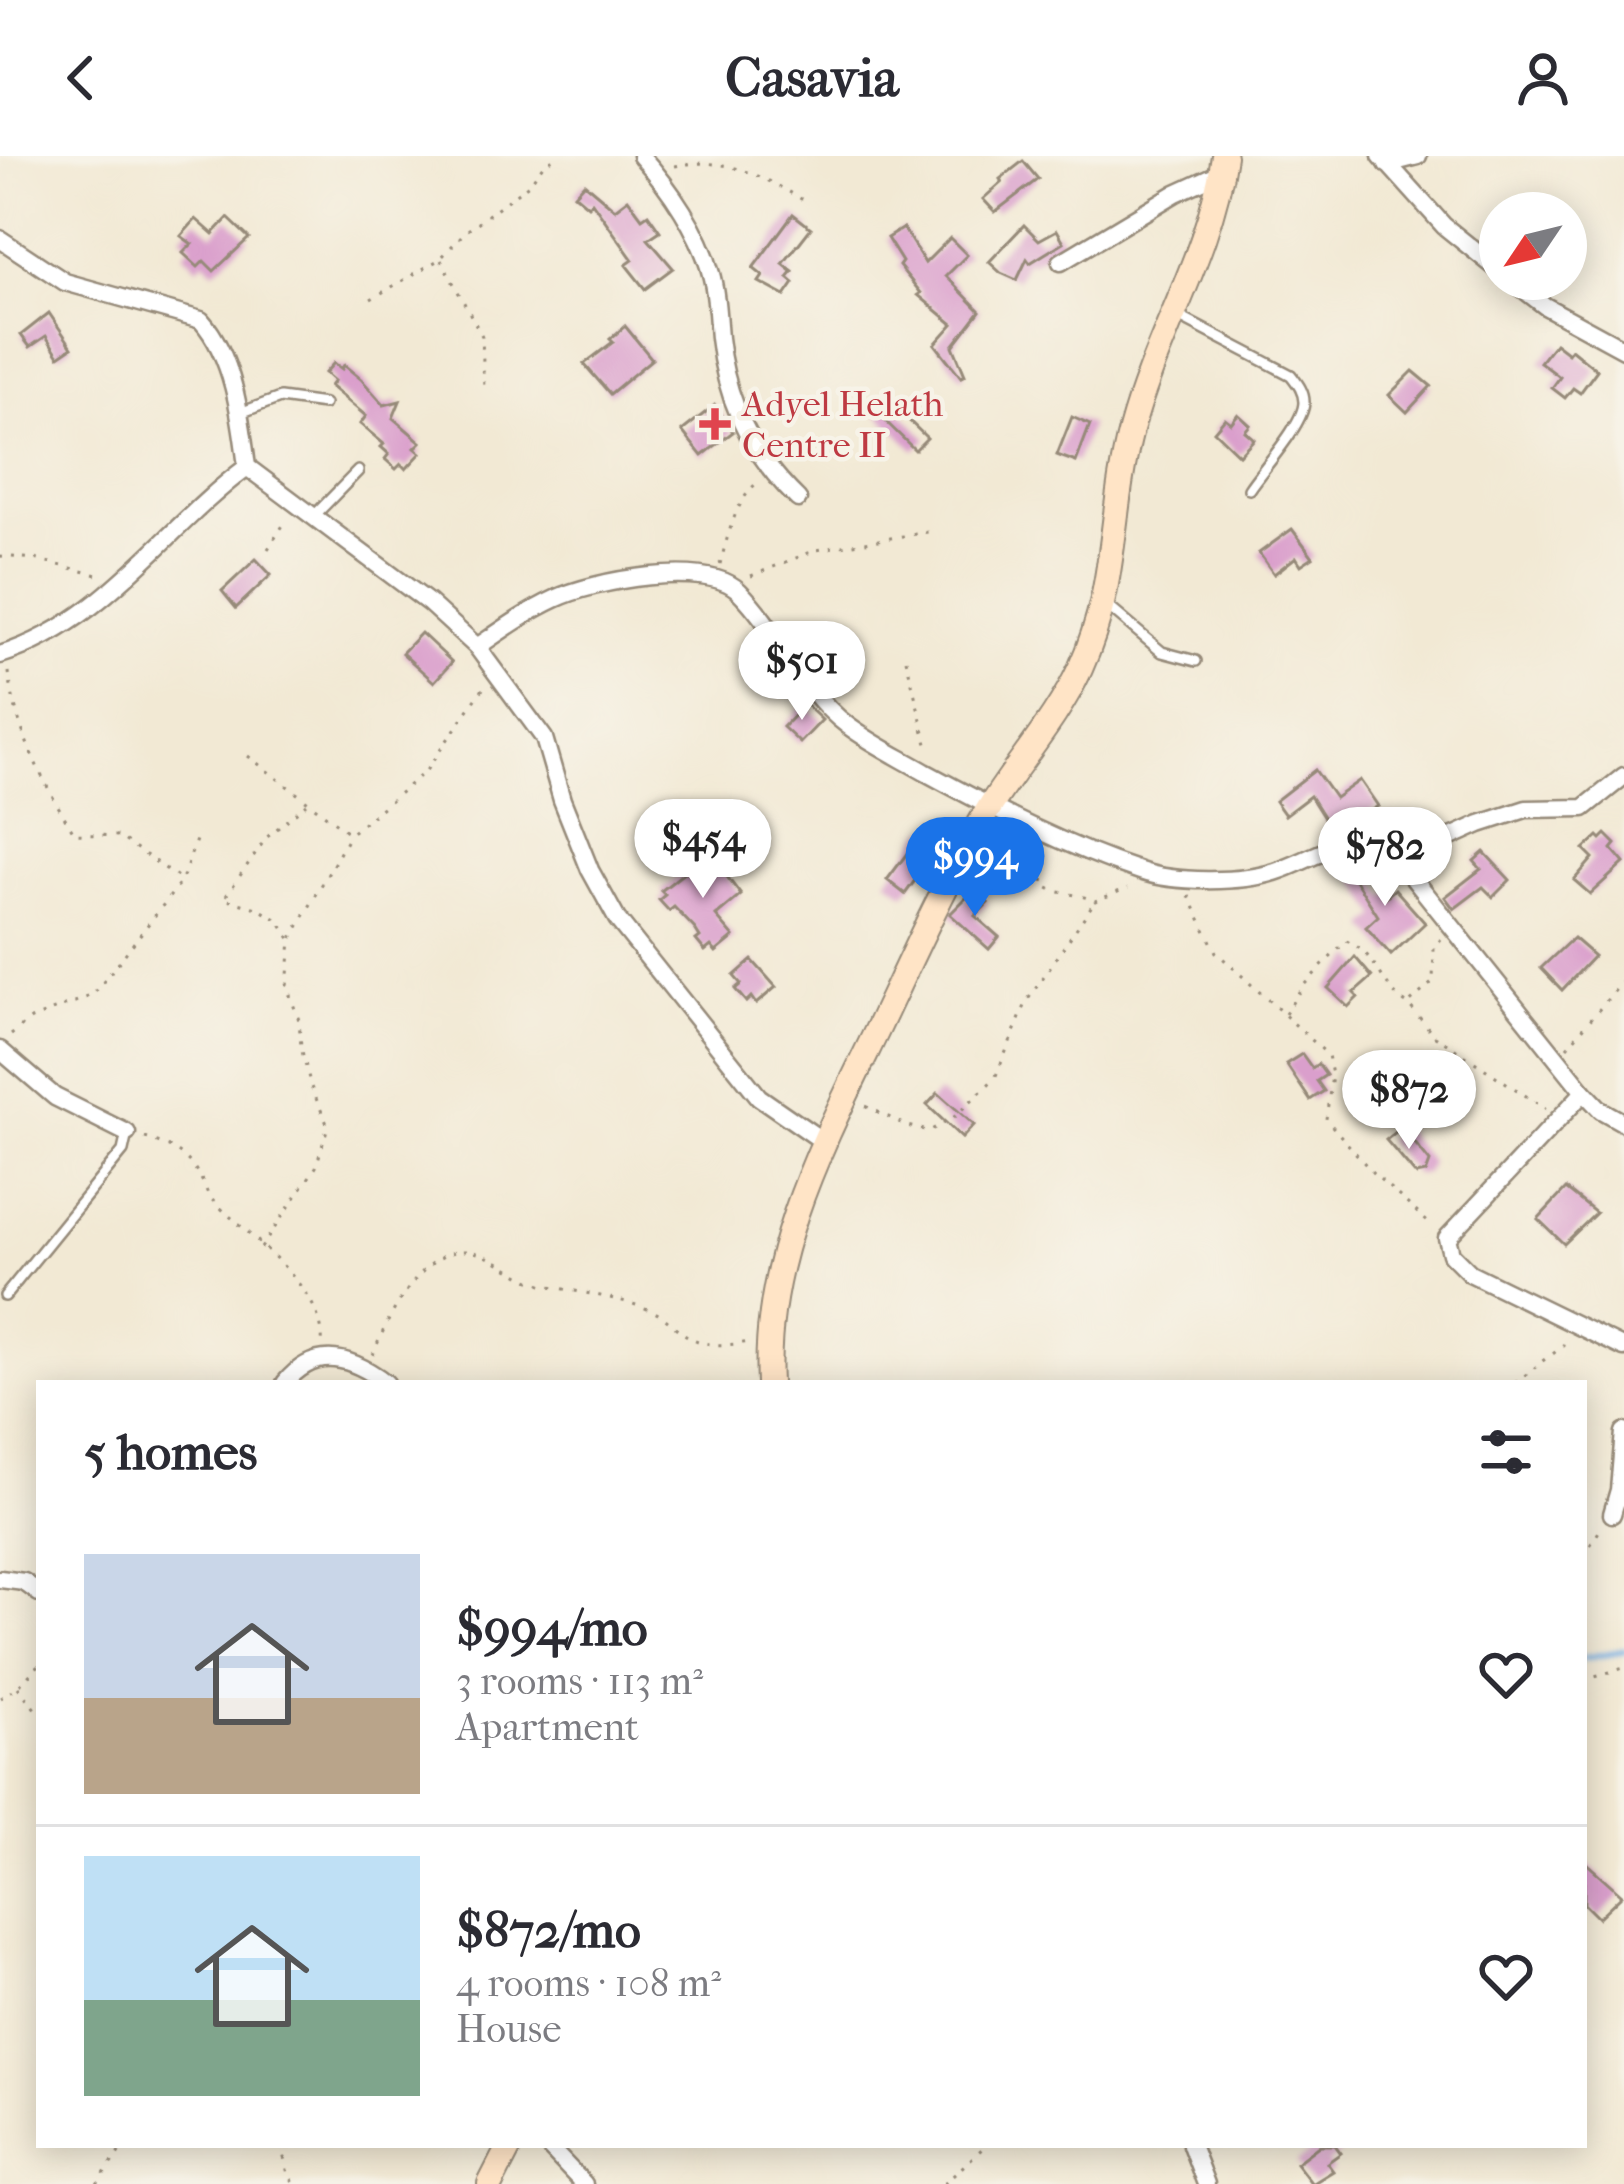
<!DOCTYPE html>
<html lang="en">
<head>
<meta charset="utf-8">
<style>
  body { margin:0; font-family:"IM FELL French Canon",serif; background:#f7f7f7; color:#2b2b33; height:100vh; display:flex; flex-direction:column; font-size:45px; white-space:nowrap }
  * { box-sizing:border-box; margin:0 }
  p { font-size:39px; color:#7c7c81 }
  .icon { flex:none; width:66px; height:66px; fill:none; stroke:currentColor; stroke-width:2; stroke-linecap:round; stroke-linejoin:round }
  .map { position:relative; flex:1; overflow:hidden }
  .sheet { position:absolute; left:36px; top:1224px; width:1551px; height:768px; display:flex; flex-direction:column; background:#fff; border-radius:0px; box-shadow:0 6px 30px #0003 }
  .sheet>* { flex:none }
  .needle { width:78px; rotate:235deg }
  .controls { position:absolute; left:1479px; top:36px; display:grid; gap:24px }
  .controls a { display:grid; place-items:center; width:108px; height:108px; border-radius:50%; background:#fff; box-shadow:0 6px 30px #0003; font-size:60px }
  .price { position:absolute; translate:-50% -102px; padding:0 27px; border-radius:42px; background:#fff; color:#222; font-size:39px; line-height:78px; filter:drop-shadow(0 3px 6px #0008) }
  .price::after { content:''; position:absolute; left:50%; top:72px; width:36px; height:27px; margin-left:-18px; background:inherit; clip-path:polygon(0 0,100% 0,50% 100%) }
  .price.on { background:#1a73e8; color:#fff }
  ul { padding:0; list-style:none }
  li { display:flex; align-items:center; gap:36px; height:300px; padding:0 48px }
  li+li { border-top:3px solid #e1e1e2 }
  li span { display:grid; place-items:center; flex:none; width:336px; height:240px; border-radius:0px; color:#555 }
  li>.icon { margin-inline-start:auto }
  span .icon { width:144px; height:144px; fill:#fffc; stroke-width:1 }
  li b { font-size:51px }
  h2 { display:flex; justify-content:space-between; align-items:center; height:144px; padding:0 48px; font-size:51px }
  header { display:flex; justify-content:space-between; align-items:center; height:156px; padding:0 48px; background:#fff; font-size:54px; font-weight:700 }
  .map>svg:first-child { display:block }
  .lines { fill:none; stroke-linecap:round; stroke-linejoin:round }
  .stream { stroke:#72b1e5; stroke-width:6 }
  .building { fill:#da9fcc }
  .lane-casing { stroke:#968a79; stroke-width:14 }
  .street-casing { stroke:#968a79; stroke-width:21 }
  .secondary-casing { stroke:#968a79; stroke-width:28 }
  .path { stroke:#968a79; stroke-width:3; stroke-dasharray:3 9; stroke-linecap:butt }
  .lane { stroke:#fff; stroke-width:9 }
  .street { stroke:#fff; stroke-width:16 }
  .secondary { stroke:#ffe4c6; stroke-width:24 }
  .health-dot { fill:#e0444e; stroke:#f7f3e8; stroke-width:4.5 }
  .labels { text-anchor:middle; stroke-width:9; stroke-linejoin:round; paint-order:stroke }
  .health-label { font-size:36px; fill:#be3a42; stroke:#f7f3e8; text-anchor:start }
</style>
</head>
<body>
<header><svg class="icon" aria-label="back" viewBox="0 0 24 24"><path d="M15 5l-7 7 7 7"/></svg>Casavia<svg class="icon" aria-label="person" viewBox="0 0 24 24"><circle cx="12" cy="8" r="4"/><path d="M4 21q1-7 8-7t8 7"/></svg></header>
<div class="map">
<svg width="1624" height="2028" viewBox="0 0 1624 2028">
  <rect width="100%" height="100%" fill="#f7f3e8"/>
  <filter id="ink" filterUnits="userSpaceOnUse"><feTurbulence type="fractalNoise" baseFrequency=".00833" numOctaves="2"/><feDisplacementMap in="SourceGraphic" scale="24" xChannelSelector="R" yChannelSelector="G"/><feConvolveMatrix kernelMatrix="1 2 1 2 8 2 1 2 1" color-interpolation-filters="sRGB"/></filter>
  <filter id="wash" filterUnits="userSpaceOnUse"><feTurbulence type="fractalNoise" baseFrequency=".004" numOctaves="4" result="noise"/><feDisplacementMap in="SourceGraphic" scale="48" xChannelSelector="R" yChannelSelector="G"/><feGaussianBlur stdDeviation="2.7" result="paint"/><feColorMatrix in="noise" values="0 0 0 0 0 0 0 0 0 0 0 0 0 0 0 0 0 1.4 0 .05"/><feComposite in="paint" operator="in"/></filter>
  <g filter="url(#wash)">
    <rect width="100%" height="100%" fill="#f2e9d4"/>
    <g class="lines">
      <path class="stream" d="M 1584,1502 L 1624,1495"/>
    </g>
    <g id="blocks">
      <g class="building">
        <path d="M 1023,5 L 1038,23 L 995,56 L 983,43 L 1002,26 L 1000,23 Z"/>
        <path d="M 584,27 L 615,53 L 628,43 L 642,62 L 648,58 L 660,75 L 648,83 L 673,112 L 645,133 L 626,109 L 633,104 L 592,46 L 588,50 L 574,38 Z"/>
        <path d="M 793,58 L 811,72 L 783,108 L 793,116 L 788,122 L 794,127 L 785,140 L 759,126 L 763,120 L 753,112 Z"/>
        <path d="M 228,62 L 249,82 L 214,115 L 204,105 L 198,111 L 183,97 L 192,88 L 181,80 L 196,63 L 213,78 Z"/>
        <path d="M 1024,69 L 1039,84 L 1057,74 L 1064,86 L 1030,107 L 1027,103 L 1017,124 L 1001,117 L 989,106 Z"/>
        <path d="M 903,72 L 925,107 L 950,82 L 967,99 L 946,120 L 980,155 L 953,190 L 965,219 L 961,221 L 935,188 L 953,168 L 918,139 L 921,137 L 899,110 L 902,106 L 887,82 Z"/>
        <path d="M 49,157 L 72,191 L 59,200 L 46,180 L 30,191 L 21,179 Z"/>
        <path d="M 625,170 L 652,203 L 610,238 L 584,208 L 613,186 L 610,183 Z"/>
        <path d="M 1555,187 L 1568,197 L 1571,193 L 1597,214 L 1580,237 L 1573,232 L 1565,242 L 1552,232 L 1560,221 L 1540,206 Z"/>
        <path d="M 334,207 L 342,213 L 344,209 L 361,223 L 384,249 L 400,245 L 393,262 L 421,286 L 415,292 L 421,297 L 406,313 L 401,308 L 396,313 L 385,303 L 389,298 L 381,291 L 384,288 L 360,268 L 366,260 L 330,230 L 334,225 L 325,217 Z"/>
        <path d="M 1413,215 L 1431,230 L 1407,256 L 1389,239 Z"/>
        <path d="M 715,249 L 733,276 L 702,300 L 682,275 Z"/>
        <path d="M 873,253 L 898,254 L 927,282 L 915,294 Z"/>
        <path d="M 1238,258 L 1250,269 L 1245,275 L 1254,283 L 1239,299 L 1214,275 L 1225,262 L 1231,267 Z"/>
        <path d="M 1072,261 L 1090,269 L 1076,306 L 1057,299 Z"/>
        <path d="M 1292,373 L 1313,401 L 1301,409 L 1296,401 L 1274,418 L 1259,397 Z"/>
        <path d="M 256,403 L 271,419 L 236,452 L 222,435 Z"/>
        <path d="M 421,477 L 452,506 L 434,526 L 402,497 Z"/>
        <path d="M 805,548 L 822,564 L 800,587 L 783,571 Z"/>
        <path d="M 1315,614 L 1335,642 L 1360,624 L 1378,650 L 1334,678 L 1310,640 L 1285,659 L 1275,645 Z"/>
        <path d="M 926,672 L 944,685 L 905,738 L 887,724 Z"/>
        <path d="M 1606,678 L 1616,688 L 1612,693 L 1624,707 L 1590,738 L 1574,724 L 1593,702 L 1584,693 L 1598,680 L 1601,683 Z"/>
        <path d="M 1484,696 L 1510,724 L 1493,741 L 1483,731 L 1454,753 L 1445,741 L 1481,713 L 1474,705 Z"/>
        <path d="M 709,697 L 741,739 L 716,760 L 734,781 L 716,796 L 711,790 L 705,795 L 696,784 L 700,781 L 695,773 L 674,751 L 669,755 L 659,744 L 665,739 L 661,735 Z"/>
        <path d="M 1351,700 L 1359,700 L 1386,741 L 1395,733 L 1425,767 L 1391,799 L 1366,771 L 1378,760 L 1343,705 Z"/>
        <path d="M 974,734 L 988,747 L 975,760 L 999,781 L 989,793 L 950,758 Z"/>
        <path d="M 1573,782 L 1594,800 L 1562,834 L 1541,812 Z"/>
        <path d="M 1355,801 L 1372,821 L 1354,837 L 1358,841 L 1348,851 L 1328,832 Z"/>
        <path d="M 752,804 L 776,831 L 756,848 L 751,841 L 746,846 L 735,833 L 741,828 L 734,820 Z"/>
        <path d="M 1302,898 L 1312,912 L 1318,908 L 1326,919 L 1317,925 L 1324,935 L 1310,944 L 1286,908 Z"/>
        <path d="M 938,937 L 974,969 L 962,982 L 927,949 Z"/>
        <path d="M 1402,971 L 1430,1006 L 1426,1017 L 1416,1019 L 1386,984 Z"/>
        <path d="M 1566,1033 L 1596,1057 L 1564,1088 L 1538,1063 Z"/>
        <path d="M 1584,1705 L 1622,1739 L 1598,1762 L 1584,1748 Z"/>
        <path d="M 1320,1989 L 1335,1989 L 1341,1997 L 1327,2007 L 1333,2015 L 1312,2028 L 1296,2007 Z"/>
      </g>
    </g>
  </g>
  <g filter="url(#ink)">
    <use href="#blocks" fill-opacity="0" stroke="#968a79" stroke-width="3"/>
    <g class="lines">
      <g class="lane-casing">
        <g id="lane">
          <path d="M 1176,159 L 1291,219 C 1297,227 1304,235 1304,246 C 1304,268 1262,313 1249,333"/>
          <path d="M 240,257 L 280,242 L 324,248"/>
          <path d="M 315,359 L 358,315"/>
          <path d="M 1104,447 L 1162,496 L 1196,505"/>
          <path d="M 5,1140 L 123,995 L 127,977"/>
        </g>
      </g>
      <g class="street-casing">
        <g id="street">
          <path d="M 641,0 C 670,32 700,76 711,118 C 717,139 717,160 719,182 C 726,246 752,299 798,343"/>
          <path d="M 1381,0 L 1444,70 L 1500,115"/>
          <path d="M 1387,8 L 1418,0"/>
          <path d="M 0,83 L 65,126 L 201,164 C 234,201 241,263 247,311 L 429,447 L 477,491 L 544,582 L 562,644 L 590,714 L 617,763 L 759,941 L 824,986"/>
          <path d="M 1061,106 L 1176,37 L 1222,16"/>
          <path d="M 1510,123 L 1545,150 L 1624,193"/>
          <path d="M 477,491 C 502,474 527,456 555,443 C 592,425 707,403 739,435 C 779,475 801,534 847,569 C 872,588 899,601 925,616 C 995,654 1065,690 1140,715 C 1174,727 1241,727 1275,716 C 1315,704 1353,669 1394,698 L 1420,695 L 1480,668 L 1526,653 L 1584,652 L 1624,620"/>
          <path d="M 0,499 C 104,467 164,373 247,311"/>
          <path d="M 1394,698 L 1584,936 L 1601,954 L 1624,967"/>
          <path d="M 0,894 L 55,941 L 127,977"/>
          <path d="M 1584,936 L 1447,1082 L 1451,1098 L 1470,1117 L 1624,1192"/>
          <path d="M 285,1227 C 316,1189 352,1201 386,1227"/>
          <path d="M 1612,1358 L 1619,1334 L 1624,1276"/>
          <path d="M 0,1423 L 24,1426 L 39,1437"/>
          <path d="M 547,1989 L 584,2028"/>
          <path d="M 1191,1989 L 1206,2028"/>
        </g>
      </g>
      <g class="secondary-casing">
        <g id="secondary">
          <path d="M 769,1227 C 762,1098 826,981 880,868 C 914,796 946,725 986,657 C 1016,608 1056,565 1080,513 C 1118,429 1109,358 1131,274 C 1156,181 1210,97 1224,0"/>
          <path d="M 490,2028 L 510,1989"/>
        </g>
      </g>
      <g class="path">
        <path d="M 675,10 C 725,0 761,19 803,44"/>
        <path d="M 441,104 L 482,180 L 484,233"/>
        <path d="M 371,143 L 440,103 L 464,77 L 530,27 L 543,9 L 558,0"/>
        <path d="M 268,393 L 287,363"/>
        <path d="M 0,400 L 35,403 L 98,419"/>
        <path d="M 720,408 C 728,380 735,345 758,326"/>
        <path d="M 751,420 L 816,394 L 928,376"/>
        <path d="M 906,503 L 929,596"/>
        <path d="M 9,516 C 15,574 44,629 75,678 L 118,680 L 182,724 L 197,681"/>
        <path d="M 248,600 L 350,678 L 425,616 L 485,530"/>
        <path d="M 1045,699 L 1043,729 C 1059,740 1077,736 1095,745 L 1128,732"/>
        <path d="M 1189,740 L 1216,796 L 1328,899 L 1332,919 L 1326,963 L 1373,1017 L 1431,1069"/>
        <path d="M 292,782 L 349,680"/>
        <path d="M 1441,783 L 1434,792 L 1433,826 L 1408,848 L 1435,880 L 1546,953"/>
        <path d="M 1285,858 L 1302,831 L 1346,785 C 1380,799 1379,831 1408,848"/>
        <path d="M 11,879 L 31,863 L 93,839 L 181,726"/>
        <path d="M 1567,891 L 1624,824"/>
        <path d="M 866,950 L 907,970 L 929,975 L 952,963 L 995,922 L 1027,845 L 1095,745"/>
        <path d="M 145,982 C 180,992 196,1006 209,1041 C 246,1078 327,1133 322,1188"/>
        <path d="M 261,1092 L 316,1011 L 328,970 L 311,931 L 301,891 L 299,864 L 287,831 L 291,784 L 278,764 L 257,752 L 224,743 L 266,682 L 306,648"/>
        <path d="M 373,1199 C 386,1164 422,1092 467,1095 C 492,1097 517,1122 542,1128 C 578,1137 615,1140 650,1154 C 661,1158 670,1167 680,1175 C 702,1192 723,1190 750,1186"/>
        <path d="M 1515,1227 L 1563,1190 L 1564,1185"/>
        <path d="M 1584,1399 L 1600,1374"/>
        <path d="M 1584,1523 L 1624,1512"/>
        <path d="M 18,1531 L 39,1558"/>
        <path d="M 0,1542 L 18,1531 L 39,1509"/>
        <path d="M 281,1989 L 288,2018 L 295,2028"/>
        <path d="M 97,2028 L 124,1989"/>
        <path d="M 944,2028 L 986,1989"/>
      </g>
      <use href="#lane" class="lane"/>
      <use href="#street" class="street"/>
      <use href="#secondary" class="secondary"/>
    </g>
  </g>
  <path class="health-dot" d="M709 250h12v12h12v12h-12v12h-12v-12h-12v-12h12z"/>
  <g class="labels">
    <g class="health-label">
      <text x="742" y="260">Adyel Helath<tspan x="742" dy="41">Centre II</tspan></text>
    </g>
  </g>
</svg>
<div class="controls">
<a><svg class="needle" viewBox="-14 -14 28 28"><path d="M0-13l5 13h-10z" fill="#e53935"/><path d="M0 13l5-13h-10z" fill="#7c7c81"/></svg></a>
</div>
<b class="price" style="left:802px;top:567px">$501</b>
<b class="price" style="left:703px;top:745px">$454</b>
<b class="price" style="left:1385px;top:753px">$782</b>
<b class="price on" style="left:975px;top:763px">$994</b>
<b class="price" style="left:1409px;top:996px">$872</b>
<section class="sheet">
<h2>5 homes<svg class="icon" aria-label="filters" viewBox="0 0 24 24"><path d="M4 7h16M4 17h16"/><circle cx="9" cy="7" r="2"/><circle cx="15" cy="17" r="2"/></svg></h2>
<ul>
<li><span style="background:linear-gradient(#c9d6e8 60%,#b9a48a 0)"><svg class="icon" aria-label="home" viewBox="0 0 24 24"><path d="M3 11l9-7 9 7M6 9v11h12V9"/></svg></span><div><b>$994/mo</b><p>3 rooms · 113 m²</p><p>Apartment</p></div><svg class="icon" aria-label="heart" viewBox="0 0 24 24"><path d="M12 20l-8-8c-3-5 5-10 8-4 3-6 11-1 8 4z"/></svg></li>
<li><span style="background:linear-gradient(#bfe0f5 60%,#7fa58c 0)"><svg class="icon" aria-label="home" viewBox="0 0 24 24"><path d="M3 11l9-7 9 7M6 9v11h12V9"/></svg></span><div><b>$872/mo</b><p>4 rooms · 108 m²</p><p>House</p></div><svg class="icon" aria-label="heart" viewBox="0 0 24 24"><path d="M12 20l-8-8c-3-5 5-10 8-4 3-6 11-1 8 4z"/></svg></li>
</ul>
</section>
</div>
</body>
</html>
